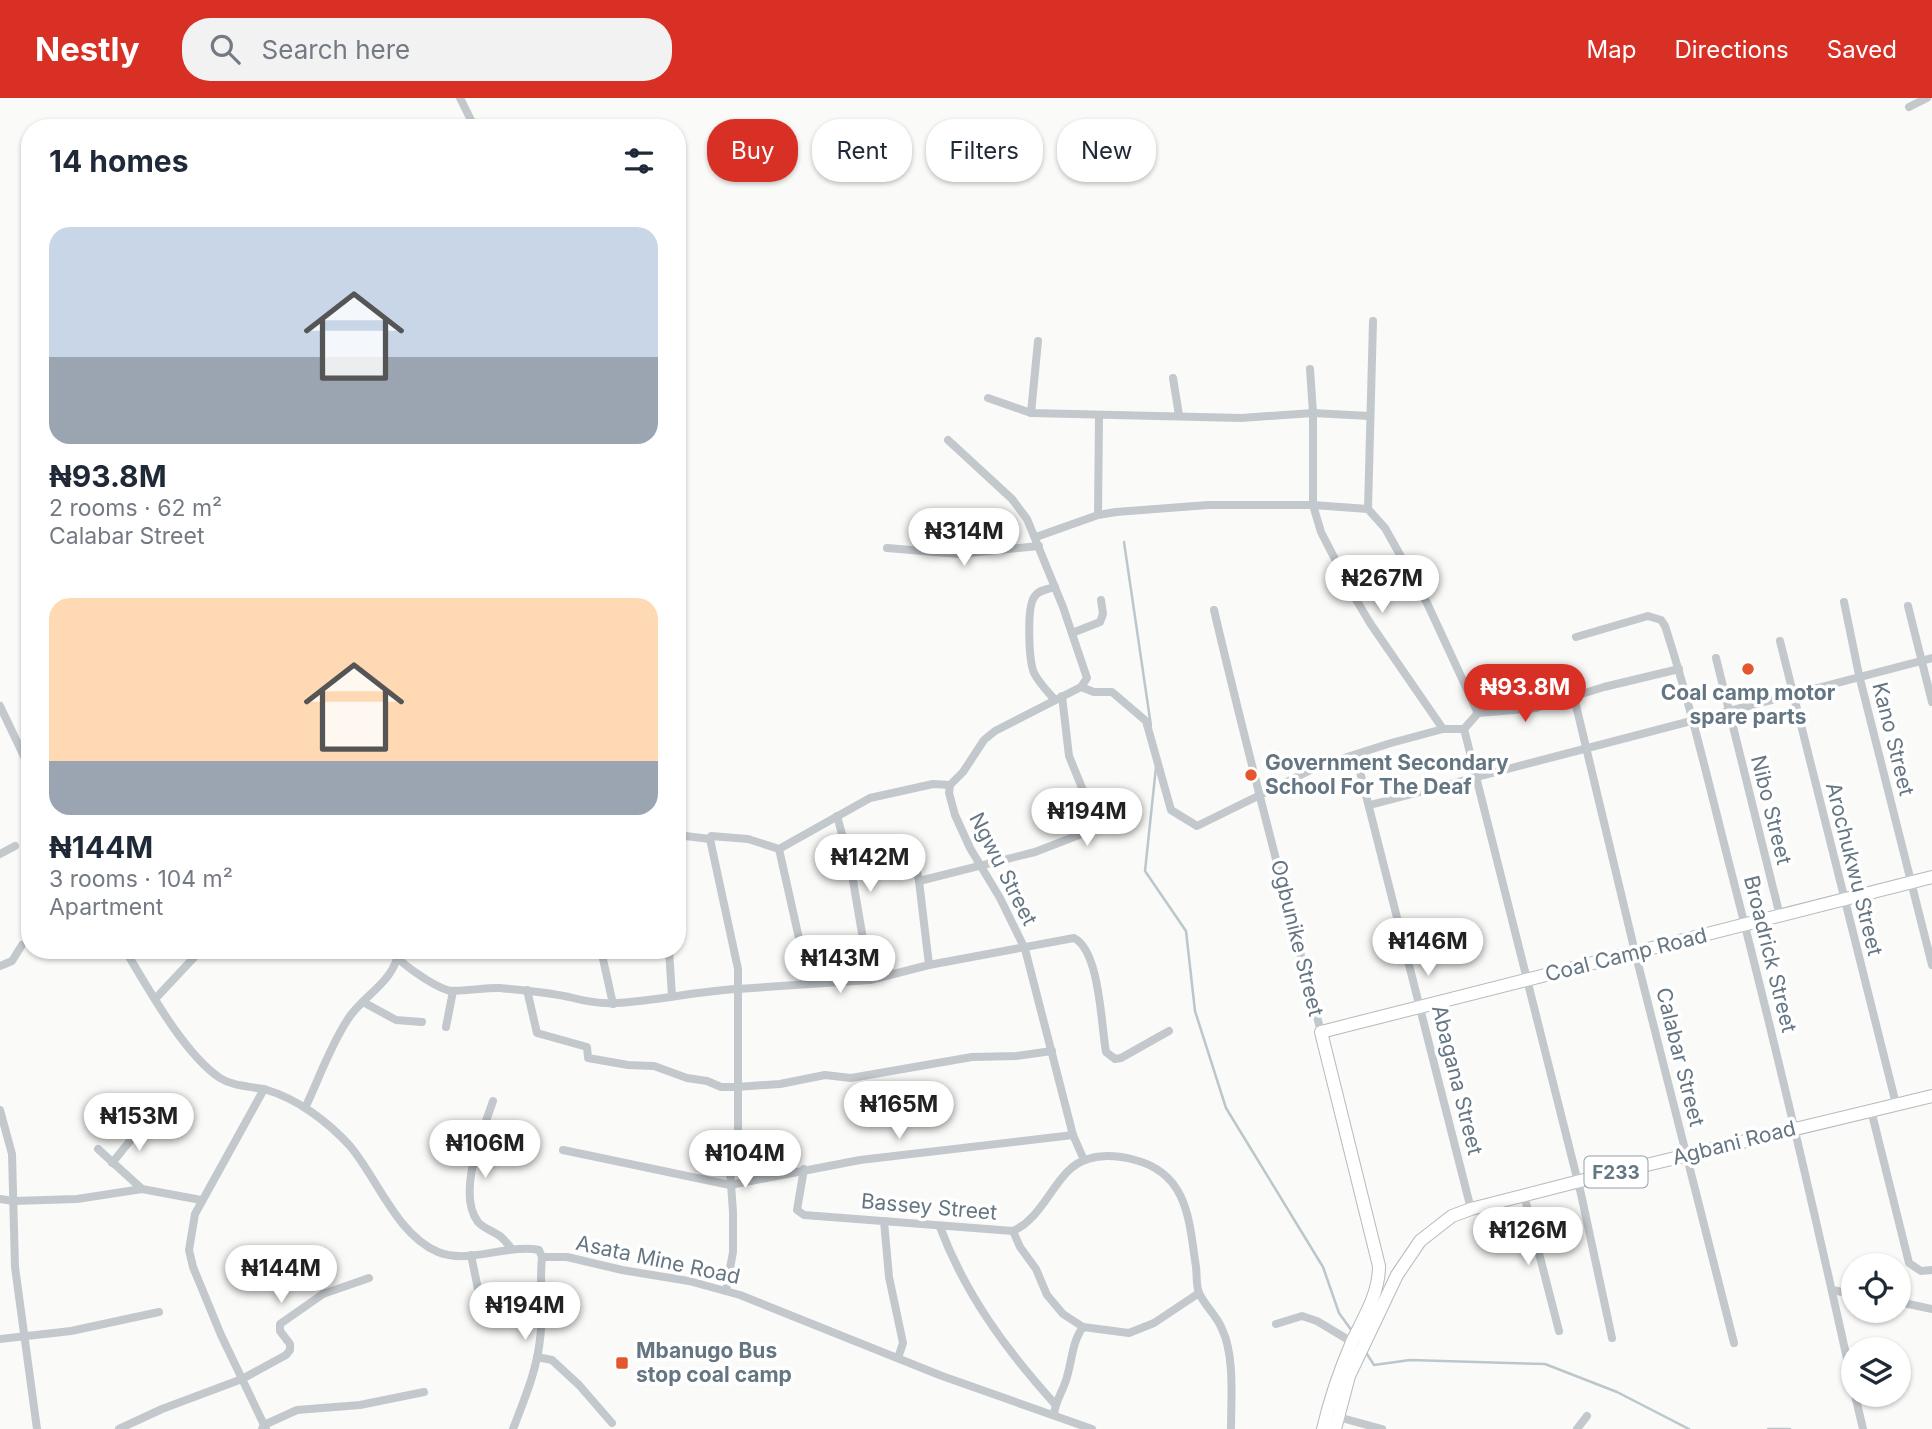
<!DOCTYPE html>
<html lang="en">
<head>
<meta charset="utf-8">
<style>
  body { margin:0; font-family:Inter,sans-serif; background:#f2f2f3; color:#1f2937; height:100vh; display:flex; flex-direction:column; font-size:26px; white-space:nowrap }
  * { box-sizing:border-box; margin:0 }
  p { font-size:23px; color:#747a83 }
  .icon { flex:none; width:38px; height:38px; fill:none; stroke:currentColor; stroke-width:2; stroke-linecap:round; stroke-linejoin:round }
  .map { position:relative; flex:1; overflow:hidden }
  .sheet { position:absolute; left:21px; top:21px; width:665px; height:840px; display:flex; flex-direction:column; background:#fff; border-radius:28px; box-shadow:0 2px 5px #0004 }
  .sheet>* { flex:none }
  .hud { position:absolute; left:707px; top:21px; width:665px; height:63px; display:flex; gap:14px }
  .tools { position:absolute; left:1841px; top:1155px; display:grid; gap:14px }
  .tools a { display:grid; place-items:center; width:70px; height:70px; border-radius:50%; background:#fff; box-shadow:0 2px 5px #0004; font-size:35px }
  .price { position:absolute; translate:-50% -60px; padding:0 16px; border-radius:24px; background:#fff; color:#222; font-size:23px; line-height:46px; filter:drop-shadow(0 2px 4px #0008) }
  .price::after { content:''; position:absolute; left:50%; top:42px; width:21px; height:16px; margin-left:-10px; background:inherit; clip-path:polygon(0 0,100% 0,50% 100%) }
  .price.active { background:#d93025; color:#fff }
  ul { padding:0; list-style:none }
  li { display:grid; align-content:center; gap:14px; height:371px; padding:0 28px }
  li span { display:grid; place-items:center; height:217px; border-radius:21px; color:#555 }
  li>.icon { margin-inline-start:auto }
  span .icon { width:126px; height:126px; fill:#fffc; stroke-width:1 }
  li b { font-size:30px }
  h2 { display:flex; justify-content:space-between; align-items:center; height:84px; padding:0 28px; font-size:30px }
  .tag { padding:0 24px; border-radius:28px; background:#fff; box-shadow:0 2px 5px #0004; font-size:24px; line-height:63px }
  .tag.active { background:#d93025; color:#fff }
  header { display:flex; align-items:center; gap:42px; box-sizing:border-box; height:98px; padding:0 35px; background:#d93025; color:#fff }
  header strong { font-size:33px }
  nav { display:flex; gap:38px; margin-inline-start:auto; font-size:24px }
  .search { width:490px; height:63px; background:#f2f2f3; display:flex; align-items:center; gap:18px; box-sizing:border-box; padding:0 24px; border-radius:28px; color:#747a83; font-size:26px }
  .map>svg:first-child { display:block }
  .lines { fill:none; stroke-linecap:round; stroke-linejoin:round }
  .stream { stroke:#bbc7cb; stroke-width:2.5 }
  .primary-casing { stroke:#b5babe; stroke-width:14 }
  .street { stroke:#c3c8cc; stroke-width:8 }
  .primary { stroke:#fff; stroke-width:12 }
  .poi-dot { fill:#e4572e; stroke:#fff; stroke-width:2.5 }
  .labels { text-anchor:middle; stroke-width:7; stroke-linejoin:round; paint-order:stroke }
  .shield { fill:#fff; stroke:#939fa8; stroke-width:2 }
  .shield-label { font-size:19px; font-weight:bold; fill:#657683 }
  .poi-label { font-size:21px; font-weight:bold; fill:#657683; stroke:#fff; text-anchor:start }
  .street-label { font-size:21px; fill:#657683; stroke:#fff }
</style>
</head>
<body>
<header>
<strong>Nestly</strong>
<div class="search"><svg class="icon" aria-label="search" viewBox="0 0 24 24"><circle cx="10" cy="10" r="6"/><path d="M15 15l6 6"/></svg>Search here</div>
<nav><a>Map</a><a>Directions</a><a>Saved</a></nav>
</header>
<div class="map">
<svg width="1932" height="1331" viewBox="0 0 1932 1331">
  <rect width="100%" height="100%" fill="#fafaf8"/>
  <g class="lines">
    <g class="stream">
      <path d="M 1124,444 L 1151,628"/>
      <path d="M 1156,669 L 1145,773 L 1186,833 L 1195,913 L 1226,1010 L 1323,1169 L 1339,1215 L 1352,1233"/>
      <path d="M 1365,1253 L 1374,1267 L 1410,1262 L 1545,1266 L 1617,1294 L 1689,1331"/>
      <path d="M 1768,1331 L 1790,1331"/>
    </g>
    <g class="primary-casing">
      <g id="primary">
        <path d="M 1323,1331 C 1330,1301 1340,1272 1352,1244 C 1364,1219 1379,1196 1379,1168 L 1321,934 L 1932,779"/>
        <path d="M 1335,1331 L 1349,1278 L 1397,1177 L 1420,1143 L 1452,1118 L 1471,1111 L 1576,1084 L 1932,998"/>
      </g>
    </g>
    <g class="street">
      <path d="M 460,0 L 475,30"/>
      <path d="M 1909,9 L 1927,0"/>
      <path d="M 1373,223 L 1368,411 L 1385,430 L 1427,505 L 1478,615"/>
      <path d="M 1038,243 L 1031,315 L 1241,320 L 1313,315 L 1369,318"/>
      <path d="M 1310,271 L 1313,315 L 1313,407 L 1321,434 L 1354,498 L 1370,525 L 1443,631"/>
      <path d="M 1173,280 L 1179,317"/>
      <path d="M 988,300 L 1031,315"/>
      <path d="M 948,342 L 1012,401 L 1027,421 L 1063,509 L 1087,580 L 1081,589"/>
      <path d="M 1098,417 L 1099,318"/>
      <path d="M 1036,439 L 1098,417 L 1116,414 L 1208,407 L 1313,407 L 1368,411"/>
      <path d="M 887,450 L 959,456 L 1039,448"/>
      <path d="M 1055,489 C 1048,491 1039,492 1035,498 C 1026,508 1029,563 1034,575 C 1039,585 1048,594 1055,602"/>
      <path d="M 1844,504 L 1859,577 L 1932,867"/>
      <path d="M 1908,508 L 1932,604"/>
      <path d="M 1214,512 C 1247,653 1284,793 1321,934"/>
      <path d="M 1072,535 L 1100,524 L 1103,516 L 1101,502"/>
      <path d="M 1576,539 L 1648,518 L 1661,522 L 1665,528 C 1691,608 1710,691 1731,773 C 1775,944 1815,1115 1853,1288"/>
      <path d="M 1780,543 L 1896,1006"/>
      <path d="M 1716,560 L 1780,818"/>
      <path d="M 1574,599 L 1635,854 L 1734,1245"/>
      <path d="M 0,608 L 30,671"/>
      <path d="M 1464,631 L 1581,1096 L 1612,1240"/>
      <path d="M 1356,658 L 1471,1111"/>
      <path d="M 950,687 L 933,686 L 870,700 L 779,751 L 748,741 L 711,738 L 710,741 L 738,871 L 738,891 L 870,882 L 929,867 L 1074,840 C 1100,853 1101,927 1106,954 L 1115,961 L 1121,960 L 1169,933"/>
      <path d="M 1370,707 L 1932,560"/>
      <path d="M 837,718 L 850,765 L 870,882"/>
      <path d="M 677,737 L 710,741"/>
      <path d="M 911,747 L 919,783 L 929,867"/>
      <path d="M 779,751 L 809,885"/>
      <path d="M 0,756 L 15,748"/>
      <path d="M 919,783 L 1035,754 L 1092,732 L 1096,724 L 1069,658 L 1062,598"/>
      <path d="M 125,852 C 148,890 184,956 220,980 C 234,989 251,988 267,992 C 298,1001 328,1024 350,1048 C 377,1080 397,1137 438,1154 C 468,1166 502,1148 533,1151 L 539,1152 L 542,1159 L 567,1159 L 622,1172 L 689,1183 L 740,1197 L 942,1278 L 1092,1331"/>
      <path d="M 391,852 C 399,865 432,887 447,892 C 455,895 487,889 500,890 C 523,892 547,894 569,899 C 584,903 599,906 616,905 C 657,903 697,893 738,891 L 738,1034 L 730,1072 L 733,1114 L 733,1154 L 726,1193"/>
      <path d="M 601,852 L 613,906"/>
      <path d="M 669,852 L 672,898"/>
      <path d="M 0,868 L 12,863 L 22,847"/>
      <path d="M 527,892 L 537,935 L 587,949 L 588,960 L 628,967 L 654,968 L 687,980 L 707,983 L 721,989 L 736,989 L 780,986 L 825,977 L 851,980 L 972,959 L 1016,958 L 1052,953"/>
      <path d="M 156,900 L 201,852"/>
      <path d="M 363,904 L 396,922 L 422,924"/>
      <path d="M 446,929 L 453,893"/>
      <path d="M 264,991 L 195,1116 L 189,1152 L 193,1169 L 221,1237 L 266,1331"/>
      <path d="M 493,1003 C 483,1033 456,1095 478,1124 C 484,1131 494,1133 501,1139 C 505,1142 508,1147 512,1151"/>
      <path d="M 305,1010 C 319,981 330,948 348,921 C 364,896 394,885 399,852"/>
      <path d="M 0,1012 L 12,1056 L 15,1169 L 37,1331"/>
      <path d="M 1871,1012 L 1909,1165 L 1921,1173 L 1932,1172"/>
      <path d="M 98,1051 L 142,1091"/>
      <path d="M 563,1052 L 730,1087 L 860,1062 L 1073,1037"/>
      <path d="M 1084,1062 L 1073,1037 L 1025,851 L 1000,800 L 970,750 L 955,717 L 949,695 L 950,687 L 963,674 L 984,642 L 995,633 L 1081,589 L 1094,594 L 1112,594 L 1146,623 L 1171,712 L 1197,728 L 1319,668 L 1391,645 L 1443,631 L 1464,631 L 1478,615 L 1536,610 L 1604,589 L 1679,571"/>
      <path d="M 112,1065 L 143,1027"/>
      <path d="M 804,1071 L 797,1112 L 804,1117 L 1013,1133 C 1046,1119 1056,1069 1088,1061 C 1104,1056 1120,1058 1135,1062 C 1189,1076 1189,1124 1196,1169 C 1197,1177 1196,1188 1199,1195 C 1205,1208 1217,1218 1222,1231 C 1235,1258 1231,1302 1231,1331"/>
      <path d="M 1524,1097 L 1559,1233"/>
      <path d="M 0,1101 L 13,1103 L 77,1101 L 142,1091 L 201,1102"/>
      <path d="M 884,1123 L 889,1179 L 903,1245 L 898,1260"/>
      <path d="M 940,1129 C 965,1196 1007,1253 1054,1305"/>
      <path d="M 1013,1133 L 1020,1149 L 1036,1171 L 1047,1197 L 1063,1216 L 1083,1229 L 1129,1235 L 1154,1225 L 1199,1195"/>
      <path d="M 471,1157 L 484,1220"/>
      <path d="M 1832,1192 L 1853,1196"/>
      <path d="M 1899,1204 L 1932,1211"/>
      <path d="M 1276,1226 L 1302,1218 L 1317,1223 L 1352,1244"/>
      <path d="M 0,1241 L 71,1233 L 159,1214"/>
      <path d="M 537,1259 L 552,1262 L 579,1287 L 612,1325"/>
      <path d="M 1855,1297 L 1863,1331"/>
      <path d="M 1054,1317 C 1055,1303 1061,1297 1065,1285 C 1072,1267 1071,1245 1083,1229"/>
      <path d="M 1338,1319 L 1382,1331"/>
      <path d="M 119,1331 L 162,1311 L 242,1281 L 286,1257 L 290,1252 L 290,1246 L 280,1233 L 280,1226 L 323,1196 L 369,1180"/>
      <path d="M 262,1331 L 264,1327 L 297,1312 L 360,1307 L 424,1294"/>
      <path d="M 513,1331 C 524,1302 537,1272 540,1241 C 544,1213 539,1187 542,1159"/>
      <path d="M 1577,1331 L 1587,1318"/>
    </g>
    <use href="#primary" class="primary"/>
  </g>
  <g class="poi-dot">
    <circle cx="1748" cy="571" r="7"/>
    <circle cx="1251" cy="677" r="7"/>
    <rect x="615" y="1258" width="14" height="14" rx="3.5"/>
  </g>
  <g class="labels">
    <rect class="shield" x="1584.5" y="1058.5" width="63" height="31" rx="5"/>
    <g class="shield-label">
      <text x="1616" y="1081">F233</text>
    </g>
    <g class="poi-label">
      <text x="1748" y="602" text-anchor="middle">Coal camp motor<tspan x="1748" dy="24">spare parts</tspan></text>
      <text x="1265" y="672">Government Secondary<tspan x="1265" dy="24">School For The Deaf</tspan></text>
      <text x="636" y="1260">Mbanugo Bus<tspan x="636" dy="24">stop coal camp</tspan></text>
    </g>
    <g class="street-label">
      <text transform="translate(1893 641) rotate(76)" y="7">Kano Street</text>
      <text transform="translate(1771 712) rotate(76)" y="7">Nibo Street</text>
      <text transform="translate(1003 771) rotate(63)" y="7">Ngwu Street</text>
      <text transform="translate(1854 771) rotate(76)" y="7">Arochukwu Street</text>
      <text transform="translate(1297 840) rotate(76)" y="7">Ogbunike Street</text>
      <text transform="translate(1770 856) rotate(76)" y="7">Broadrick Street</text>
      <text transform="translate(1626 857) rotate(-14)" y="7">Coal Camp Road</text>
      <text transform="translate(1680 959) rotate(76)" y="7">Calabar Street</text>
      <text transform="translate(1457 982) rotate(76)" y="7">Abagana Street</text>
      <text transform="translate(1734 1045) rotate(-14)" y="7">Agbani Road</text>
      <text transform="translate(929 1109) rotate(5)" y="7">Bassey Street</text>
      <text transform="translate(658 1162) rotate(12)" y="7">Asata Mine Road</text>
    </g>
  </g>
</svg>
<div class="tools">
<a><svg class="icon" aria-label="locate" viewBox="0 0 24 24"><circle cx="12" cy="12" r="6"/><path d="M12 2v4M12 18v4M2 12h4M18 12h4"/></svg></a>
<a><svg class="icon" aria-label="layers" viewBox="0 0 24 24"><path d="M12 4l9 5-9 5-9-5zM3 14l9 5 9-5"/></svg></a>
</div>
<b class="price" style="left:964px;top:470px">₦314M</b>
<b class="price" style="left:1382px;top:517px">₦267M</b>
<b class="price active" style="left:1525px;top:626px">₦93.8M</b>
<b class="price" style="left:1087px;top:750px">₦194M</b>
<b class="price" style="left:870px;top:796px">₦142M</b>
<b class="price" style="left:1428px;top:880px">₦146M</b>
<b class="price" style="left:840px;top:897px">₦143M</b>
<b class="price" style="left:899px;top:1043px">₦165M</b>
<b class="price" style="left:139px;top:1055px">₦153M</b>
<b class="price" style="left:485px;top:1082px">₦106M</b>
<b class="price" style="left:745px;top:1092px">₦104M</b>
<b class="price" style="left:1528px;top:1169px">₦126M</b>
<b class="price" style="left:281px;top:1207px">₦144M</b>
<b class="price" style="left:525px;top:1244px">₦194M</b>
<div class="hud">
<a class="tag active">Buy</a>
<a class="tag">Rent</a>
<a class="tag">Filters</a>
<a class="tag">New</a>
</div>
<section class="sheet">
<h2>14 homes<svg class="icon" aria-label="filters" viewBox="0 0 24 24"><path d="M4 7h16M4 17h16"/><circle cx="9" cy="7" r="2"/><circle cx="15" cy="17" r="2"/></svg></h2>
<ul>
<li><span style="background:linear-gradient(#c9d6e8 60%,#9aa5b1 0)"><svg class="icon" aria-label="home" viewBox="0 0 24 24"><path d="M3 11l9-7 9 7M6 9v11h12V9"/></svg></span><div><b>₦93.8M</b><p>2 rooms · 62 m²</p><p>Calabar Street</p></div></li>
<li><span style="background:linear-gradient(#ffd9b3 75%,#9aa5b1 0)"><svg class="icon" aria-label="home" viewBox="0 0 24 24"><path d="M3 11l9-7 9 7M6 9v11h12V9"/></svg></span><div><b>₦144M</b><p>3 rooms · 104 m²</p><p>Apartment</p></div></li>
</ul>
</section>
</div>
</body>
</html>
